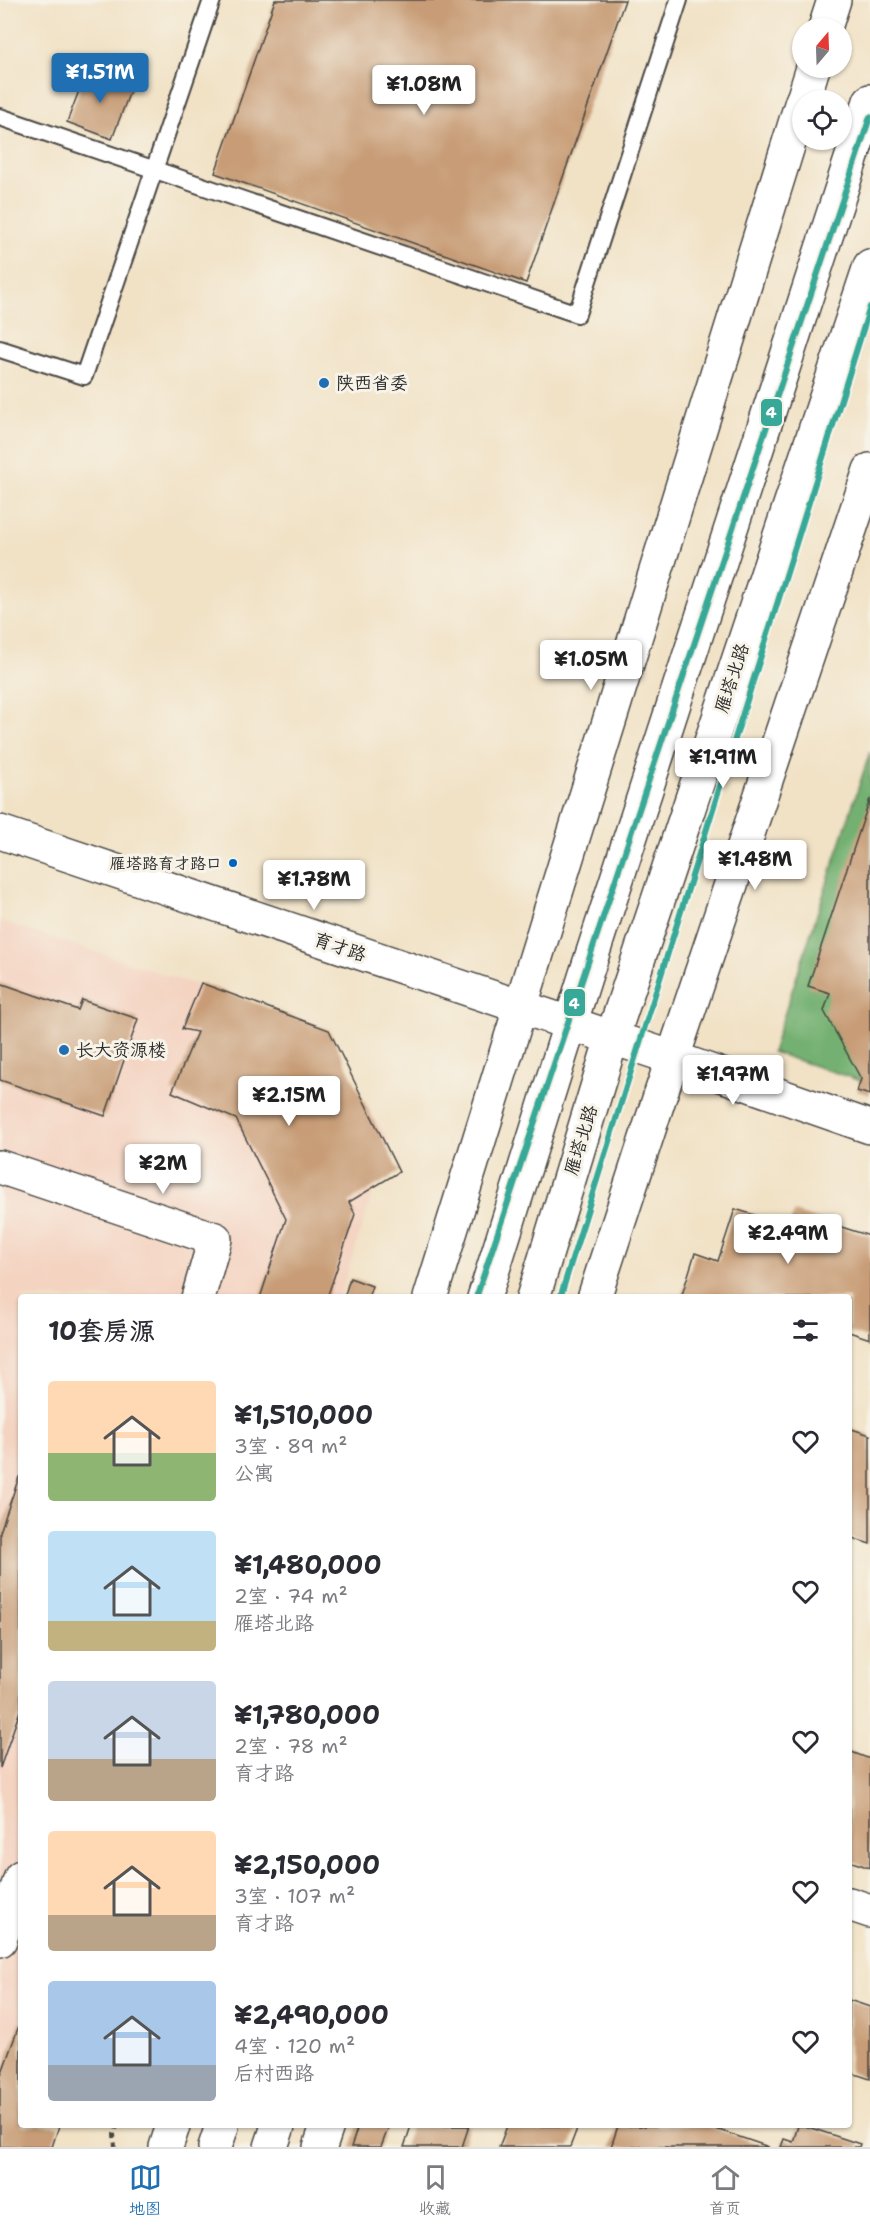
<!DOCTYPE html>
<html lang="zh">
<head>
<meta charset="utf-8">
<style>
  body { margin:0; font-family:"Shantell Sans","LXGW WenKai TC",sans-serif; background:#f7f7f7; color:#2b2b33; height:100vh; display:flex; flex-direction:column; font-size:22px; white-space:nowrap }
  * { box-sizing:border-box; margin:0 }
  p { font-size:20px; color:#7c7c81 }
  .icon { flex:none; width:33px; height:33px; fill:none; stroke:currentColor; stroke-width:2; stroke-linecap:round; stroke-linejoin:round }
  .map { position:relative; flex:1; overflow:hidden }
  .sheet { position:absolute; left:18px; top:1294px; width:834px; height:834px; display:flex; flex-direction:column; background:#fff; border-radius:6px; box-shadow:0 2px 4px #0004 }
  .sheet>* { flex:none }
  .needle { width:39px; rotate:19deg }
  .controls { position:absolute; left:792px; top:18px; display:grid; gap:12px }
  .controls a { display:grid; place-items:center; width:60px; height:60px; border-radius:50%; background:#fff; box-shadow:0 2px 4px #0004; font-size:30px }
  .price { position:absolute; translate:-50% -51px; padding:0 14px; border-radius:6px; background:#fff; color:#222; font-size:20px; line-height:39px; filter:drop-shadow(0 2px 3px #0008) }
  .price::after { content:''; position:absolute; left:50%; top:36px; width:18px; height:14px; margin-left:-9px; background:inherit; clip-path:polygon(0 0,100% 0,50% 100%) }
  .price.current { background:#1f6fb2; color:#fff }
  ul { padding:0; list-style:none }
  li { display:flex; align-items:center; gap:18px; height:150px; padding:0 30px }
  li span { display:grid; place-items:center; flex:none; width:168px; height:120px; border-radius:6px; color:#555 }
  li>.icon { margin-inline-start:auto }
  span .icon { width:72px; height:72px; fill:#fffc; stroke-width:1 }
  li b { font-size:26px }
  h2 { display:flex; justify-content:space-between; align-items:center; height:72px; padding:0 30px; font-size:26px }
  .tab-bar { display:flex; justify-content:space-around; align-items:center; height:84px; border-top:2px solid #e1e1e2; background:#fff; font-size:16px; color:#7c7c81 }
  .tab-bar a { display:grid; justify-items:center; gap:3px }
  .tab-bar .current { color:#1f6fb2 }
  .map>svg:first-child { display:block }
  .built { fill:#f4d3c1 }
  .forest { fill:#73b071; stroke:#4f6e4e; stroke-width:1.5 }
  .building { fill:#c79c76 }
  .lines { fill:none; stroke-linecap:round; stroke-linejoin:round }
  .lane-casing { stroke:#494642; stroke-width:20 }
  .street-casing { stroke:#494642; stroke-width:36 }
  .secondary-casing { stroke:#494642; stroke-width:36 }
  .path { stroke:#494642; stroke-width:4; stroke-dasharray:4.5 4.5; stroke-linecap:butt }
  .lane { stroke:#fff; stroke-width:16 }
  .street { stroke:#fff; stroke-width:33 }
  .secondary { stroke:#fff; stroke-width:33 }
  .metro-1-casing { stroke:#f7f3e8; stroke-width:10 }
  .metro-1 { stroke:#38a998; stroke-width:6 }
  .poi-dot { fill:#1f6fb2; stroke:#f7f3e8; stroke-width:2 }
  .bus-dot { fill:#0065bd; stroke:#f7f3e8; stroke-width:2 }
  .labels { text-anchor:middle; stroke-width:6; stroke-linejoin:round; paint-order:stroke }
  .bus-label { font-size:16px; fill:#2b2b2b; stroke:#f7f3e8; text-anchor:end }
  .poi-label { font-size:18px; fill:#2b2b2b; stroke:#f7f3e8; text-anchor:start }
  .street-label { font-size:18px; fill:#2b2b2b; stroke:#f7f3e8 }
  .line-badge { stroke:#f7f3e8; stroke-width:2 }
  .badge-label { font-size:16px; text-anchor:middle; font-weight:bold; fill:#fff }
</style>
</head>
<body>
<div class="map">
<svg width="870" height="2147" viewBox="0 0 870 2147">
  <rect width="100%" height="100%" fill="#f7f3e8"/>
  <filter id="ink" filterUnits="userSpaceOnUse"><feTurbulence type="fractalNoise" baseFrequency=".0167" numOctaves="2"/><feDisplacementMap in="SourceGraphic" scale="12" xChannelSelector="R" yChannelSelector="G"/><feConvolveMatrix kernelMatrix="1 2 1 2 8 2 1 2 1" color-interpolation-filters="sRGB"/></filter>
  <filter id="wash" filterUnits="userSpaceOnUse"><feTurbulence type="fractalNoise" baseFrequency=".008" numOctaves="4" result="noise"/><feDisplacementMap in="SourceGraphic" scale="24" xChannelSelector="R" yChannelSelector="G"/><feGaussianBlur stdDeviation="1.35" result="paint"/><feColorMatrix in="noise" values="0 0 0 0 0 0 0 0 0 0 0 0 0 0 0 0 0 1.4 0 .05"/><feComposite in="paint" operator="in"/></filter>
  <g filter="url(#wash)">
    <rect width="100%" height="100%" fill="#f1e2c6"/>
    <path class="built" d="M 0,921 L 314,1023 L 389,1140 L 340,1297 L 21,1298 L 21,2104 L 0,2097 Z"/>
    <path class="forest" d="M 870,752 L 870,1084 L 772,1052 Z"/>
    <g id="blocks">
      <g class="building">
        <path d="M 275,0 L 625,0 L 526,283 L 215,173 Z"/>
        <path d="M 87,70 L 132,86 L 112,139 L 67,122 Z"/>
        <path d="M 870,799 L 870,1095 L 857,1091 L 861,1079 L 824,1011 L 830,993 L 808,986 Z"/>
        <path d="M 0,983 L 78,1010 L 82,1000 L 138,1019 L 105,1116 L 0,1080 Z"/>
        <path d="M 201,983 L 329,1030 L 399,1172 L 349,1202 L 355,1214 L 327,1298 L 260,1298 L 286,1219 L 236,1119 L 172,1092 L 197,1032 L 182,1029 Z"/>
        <path d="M 735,1209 L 789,1226 L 794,1212 L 870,1236 L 870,1339 L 849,1332 L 849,1298 L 681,1298 L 695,1253 L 718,1261 Z"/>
        <path d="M 350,1278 L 372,1286 L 368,1298 L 344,1298 Z"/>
        <path d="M 849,1428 L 870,1435 L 870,1544 L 849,1537 Z"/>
        <path d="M 19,1477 L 21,1477 L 21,1708 L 0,1768 L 0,1532 Z"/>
        <path d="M 849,1751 L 870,1759 L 870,1868 L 849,1861 Z"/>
        <path d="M 849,2000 L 870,2007 L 870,2079 L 849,2072 Z"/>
        <path d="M 21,2020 L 21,2126 L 59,2126 L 52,2147 L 0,2147 L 0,2078 Z"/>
        <path d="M 358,2126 L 389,2126 L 381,2147 L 351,2147 Z"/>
        <path d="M 411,2126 L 469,2126 L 462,2147 L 404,2147 Z"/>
        <path d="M 507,2126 L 578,2126 L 570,2147 L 499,2147 Z"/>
        <path d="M 618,2126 L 707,2126 L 769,2147 L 611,2147 Z"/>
        <path d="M 798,2126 L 805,2126 L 860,2144 L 859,2147 L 781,2147 L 784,2139 L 793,2142 Z"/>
      </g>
    </g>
  </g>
  <g filter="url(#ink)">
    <use href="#blocks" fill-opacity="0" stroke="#494642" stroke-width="1.5"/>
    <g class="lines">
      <g class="lane-casing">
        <g id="lane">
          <path d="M 0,117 L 577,314 L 679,0"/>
          <path d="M 0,349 L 84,376 L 212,0"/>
        </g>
      </g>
      <g class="street-casing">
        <g id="street">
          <path d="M 825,28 L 834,0"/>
          <path d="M 803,100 L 813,68"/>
          <path d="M 0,1167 L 215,1239 L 198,1298"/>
          <path d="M 430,1298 L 802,101"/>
          <path d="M 594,1298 L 657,1105 L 870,470"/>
          <path d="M 0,1940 L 21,1877"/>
          <path d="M 166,2147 L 173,2126"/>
          <path d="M 320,2147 L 327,2126"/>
        </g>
      </g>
      <g class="secondary-casing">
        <g id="secondary">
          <path d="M 0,832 L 673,1058 L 870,1127"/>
          <path d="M 484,1298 L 585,977 L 870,101"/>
          <path d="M 533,1298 L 612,1038 L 870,266"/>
          <path d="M 849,1904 L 870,1911"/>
          <path d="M 215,2147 L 222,2126"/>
          <path d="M 271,2147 L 278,2126"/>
        </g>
      </g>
      <path class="path" d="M 115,2147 L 114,2134 L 117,2126"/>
      <use href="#lane" class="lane"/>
      <use href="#street" class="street"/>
      <use href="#secondary" class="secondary"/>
      <g class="metro-1-casing">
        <g id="metro-1">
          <path d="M 476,1298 L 870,117"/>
          <path d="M 560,1298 L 870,307"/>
        </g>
      </g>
      <use href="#metro-1" class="metro-1"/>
    </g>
  </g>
  <g class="poi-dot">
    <circle cx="324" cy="383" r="6"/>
    <circle cx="64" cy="1050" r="6"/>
  </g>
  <circle class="bus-dot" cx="233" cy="863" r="5"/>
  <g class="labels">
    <g class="bus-label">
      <text x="222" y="869">雁塔路育才路口</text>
    </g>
    <g class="poi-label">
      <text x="336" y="389">陕西省委</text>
      <text x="76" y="1056">长大资源楼</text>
    </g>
    <g class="street-label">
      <text transform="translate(732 678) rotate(-72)" y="6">雁塔北路</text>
      <text transform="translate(340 947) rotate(19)" y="6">育才路</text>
      <text transform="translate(581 1140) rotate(-73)" y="6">雁塔北路</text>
    </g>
  </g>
  <g class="line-badge">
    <rect x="760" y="398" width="23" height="29" rx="6" fill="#38a998"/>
    <rect x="563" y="988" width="23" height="29" rx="6" fill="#38a998"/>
  </g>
  <g class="badge-label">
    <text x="771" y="418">4</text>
    <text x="574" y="1009">4</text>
  </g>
</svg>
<div class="controls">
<a><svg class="needle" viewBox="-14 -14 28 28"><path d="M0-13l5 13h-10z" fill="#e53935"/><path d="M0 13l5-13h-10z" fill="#7c7c81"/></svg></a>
<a><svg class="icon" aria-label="locate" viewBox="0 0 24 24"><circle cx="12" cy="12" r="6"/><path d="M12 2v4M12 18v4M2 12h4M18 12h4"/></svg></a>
</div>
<b class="price current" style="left:100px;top:104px">¥1.51M</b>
<b class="price" style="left:424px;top:116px">¥1.08M</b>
<b class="price" style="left:591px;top:691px">¥1.05M</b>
<b class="price" style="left:723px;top:789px">¥1.91M</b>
<b class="price" style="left:755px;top:891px">¥1.48M</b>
<b class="price" style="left:314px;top:911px">¥1.78M</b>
<b class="price" style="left:733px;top:1106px">¥1.97M</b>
<b class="price" style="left:289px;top:1127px">¥2.15M</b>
<b class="price" style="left:163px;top:1195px">¥2M</b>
<b class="price" style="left:788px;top:1265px">¥2.49M</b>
<section class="sheet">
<h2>10套房源<svg class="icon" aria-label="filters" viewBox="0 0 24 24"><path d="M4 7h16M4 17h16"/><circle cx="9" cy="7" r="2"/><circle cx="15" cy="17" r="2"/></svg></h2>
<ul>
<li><span style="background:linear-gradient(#ffd9b3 60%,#8fb573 0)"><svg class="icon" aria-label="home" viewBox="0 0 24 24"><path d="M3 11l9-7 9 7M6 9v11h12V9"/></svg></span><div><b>¥1,510,000</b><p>3室 · 89 m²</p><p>公寓</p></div><svg class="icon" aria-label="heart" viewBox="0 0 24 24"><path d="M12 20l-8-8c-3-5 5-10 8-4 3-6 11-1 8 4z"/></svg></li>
<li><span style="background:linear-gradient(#bfe0f5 75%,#c2b280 0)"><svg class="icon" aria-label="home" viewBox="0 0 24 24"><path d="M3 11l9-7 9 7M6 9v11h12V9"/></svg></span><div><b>¥1,480,000</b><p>2室 · 74 m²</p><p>雁塔北路</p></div><svg class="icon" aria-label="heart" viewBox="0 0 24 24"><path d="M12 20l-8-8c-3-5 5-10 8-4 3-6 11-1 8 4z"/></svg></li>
<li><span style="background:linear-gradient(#c9d6e8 65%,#b9a48a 0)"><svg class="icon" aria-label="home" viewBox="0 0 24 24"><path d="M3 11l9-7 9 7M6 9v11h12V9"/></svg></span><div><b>¥1,780,000</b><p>2室 · 78 m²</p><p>育才路</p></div><svg class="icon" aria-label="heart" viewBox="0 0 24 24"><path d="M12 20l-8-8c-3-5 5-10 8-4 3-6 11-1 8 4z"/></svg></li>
<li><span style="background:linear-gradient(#ffd9b3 70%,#b9a48a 0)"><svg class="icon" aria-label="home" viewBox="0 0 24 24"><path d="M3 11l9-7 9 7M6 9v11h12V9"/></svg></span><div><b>¥2,150,000</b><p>3室 · 107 m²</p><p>育才路</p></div><svg class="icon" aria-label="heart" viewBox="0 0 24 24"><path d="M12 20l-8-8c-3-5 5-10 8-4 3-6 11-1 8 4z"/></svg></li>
<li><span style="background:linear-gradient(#a9c7e8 70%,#9aa5b1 0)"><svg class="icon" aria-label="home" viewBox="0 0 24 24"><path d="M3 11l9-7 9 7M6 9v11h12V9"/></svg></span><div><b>¥2,490,000</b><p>4室 · 120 m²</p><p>后村西路</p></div><svg class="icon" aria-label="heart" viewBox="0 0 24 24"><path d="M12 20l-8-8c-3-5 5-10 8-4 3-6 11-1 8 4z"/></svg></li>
</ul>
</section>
</div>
<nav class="tab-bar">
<a class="current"><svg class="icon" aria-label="map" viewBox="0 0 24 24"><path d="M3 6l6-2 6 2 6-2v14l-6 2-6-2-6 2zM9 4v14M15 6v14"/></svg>地图</a>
<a><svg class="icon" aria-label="saved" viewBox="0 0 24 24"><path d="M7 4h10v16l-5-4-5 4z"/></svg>收藏</a>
<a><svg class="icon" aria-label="home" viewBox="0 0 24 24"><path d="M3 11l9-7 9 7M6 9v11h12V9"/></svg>首页</a>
</nav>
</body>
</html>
